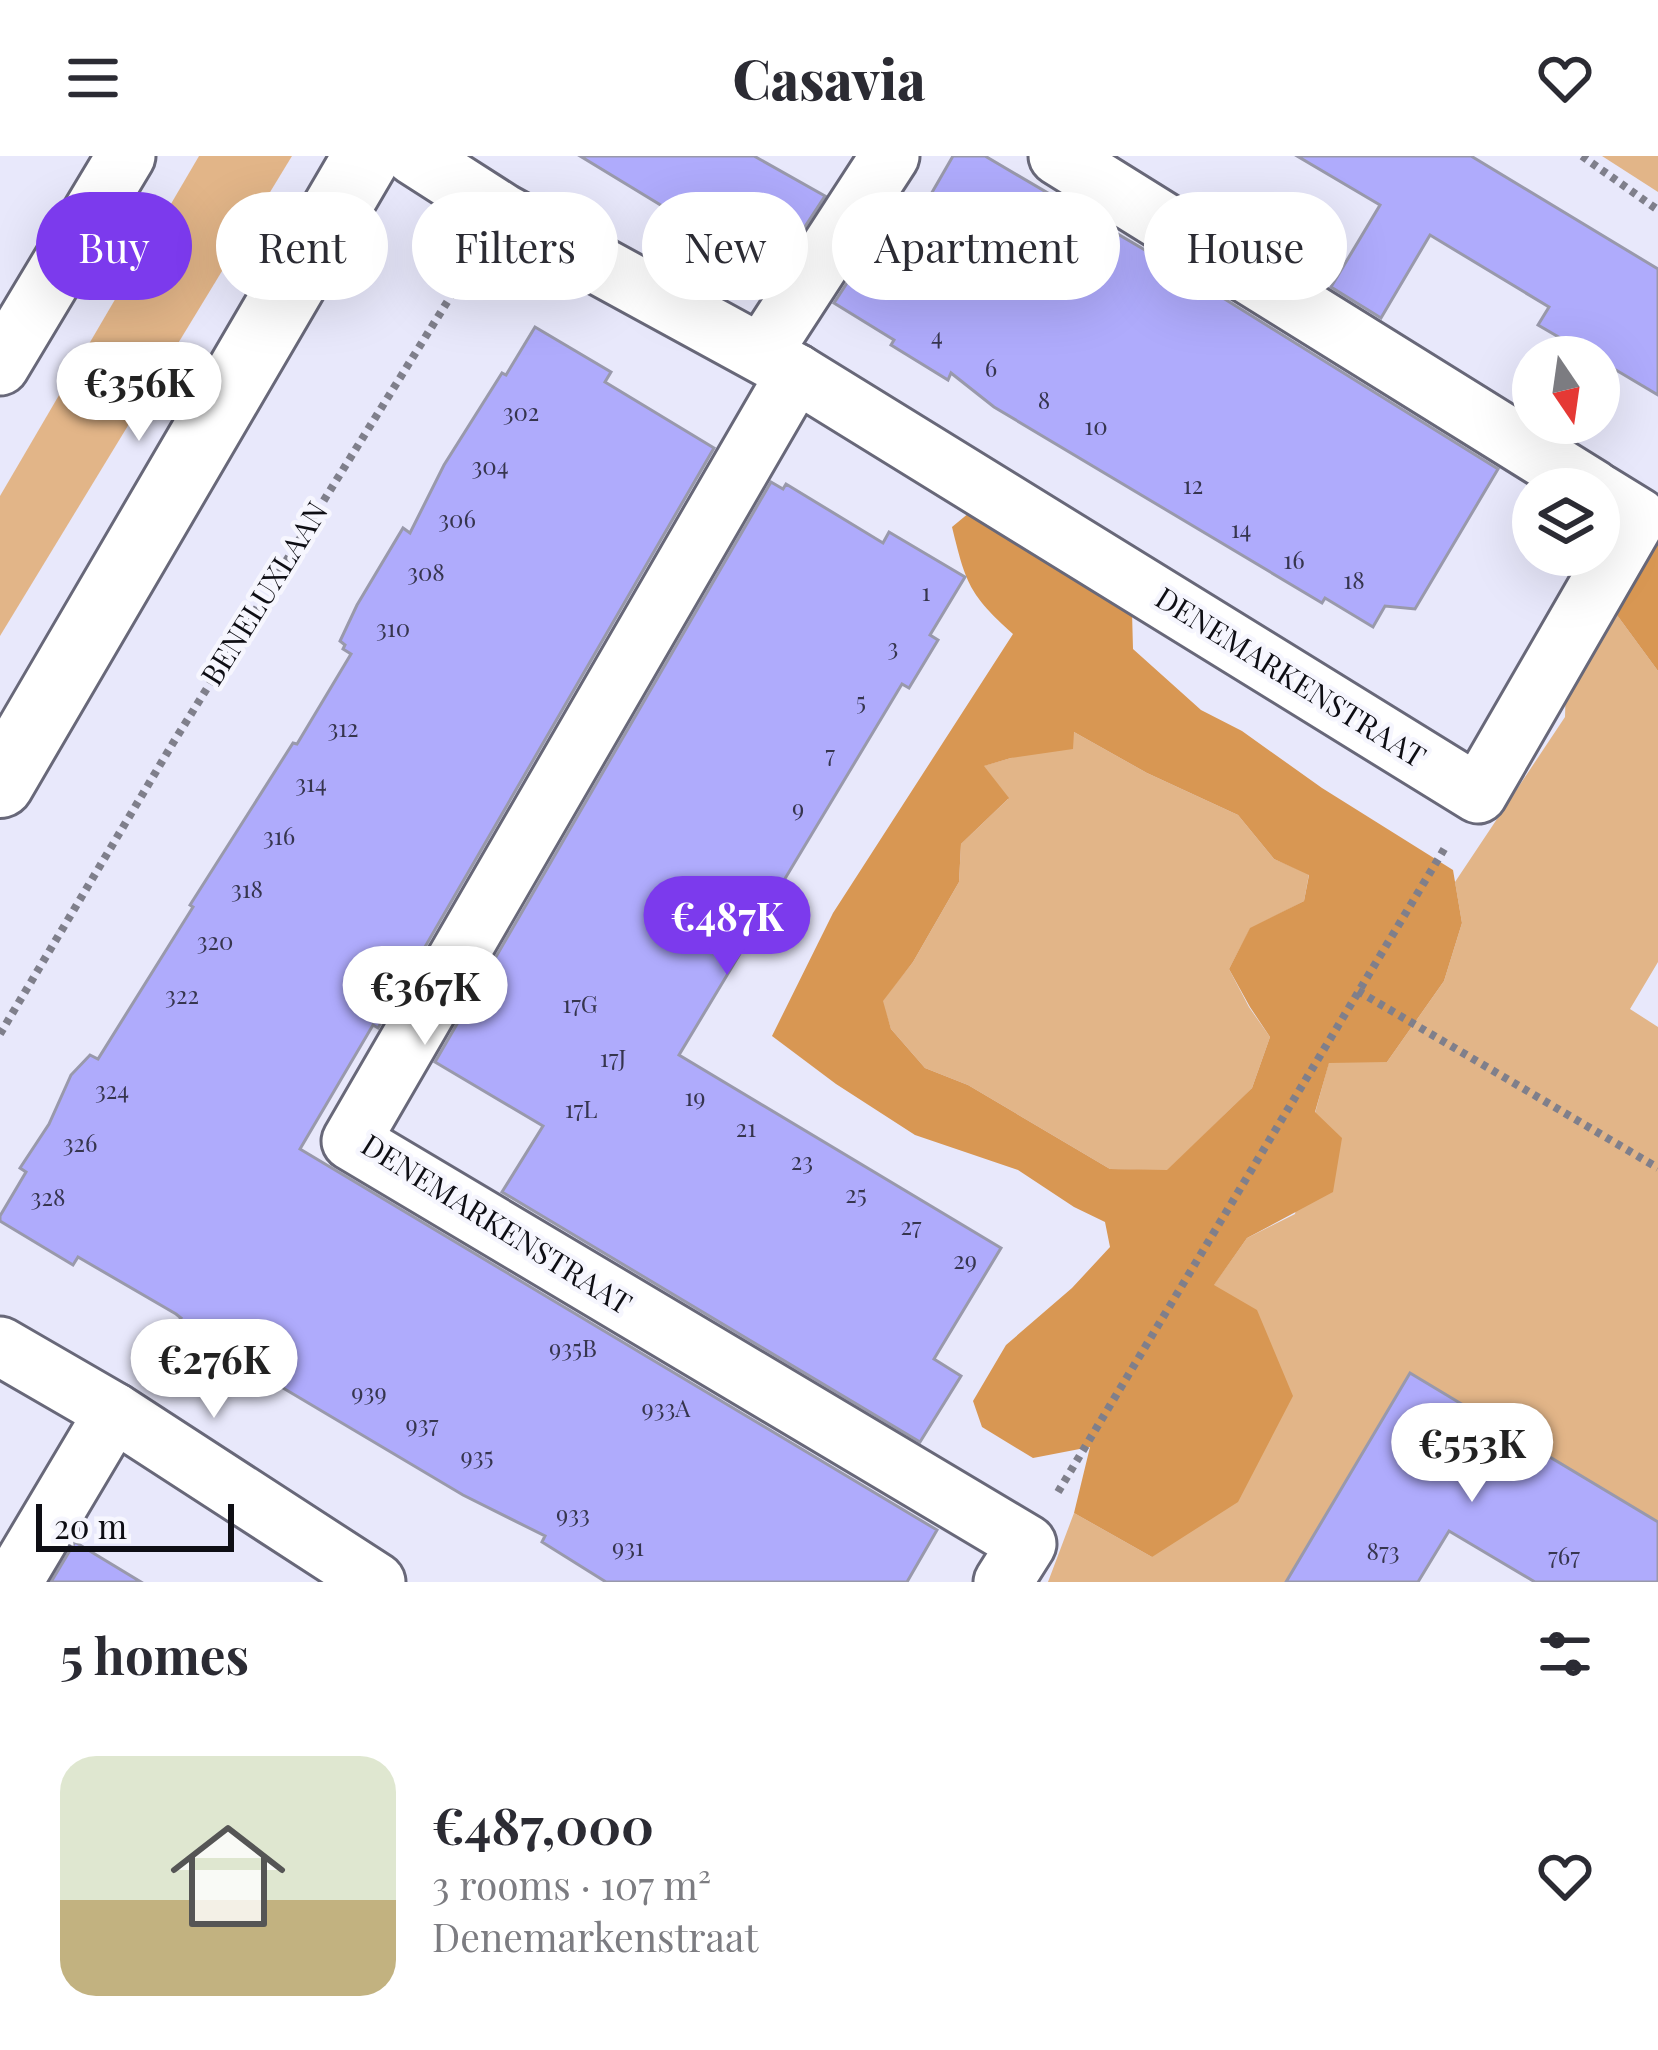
<!DOCTYPE html>
<html lang="en">
<head>
<meta charset="utf-8">
<style>
  body { margin:0; font-family:"Playfair Display",serif; background:#f2f2f3; color:#2b2b33; height:100vh; display:flex; flex-direction:column; font-size:45px; white-space:nowrap }
  * { box-sizing:border-box; margin:0 }
  p { font-size:39px; color:#7c7c81 }
  .icon { flex:none; width:66px; height:66px; fill:none; stroke:currentColor; stroke-width:2; stroke-linecap:round; stroke-linejoin:round }
  .map { position:relative; height:1426px; overflow:hidden }
  .drawer { display:flex; flex-direction:column; background:#fff; flex:1 }
  .drawer>* { flex:none }
  .guide { position:absolute; left:36px; top:36px; width:1587px; height:108px; display:flex; gap:24px }
  .needle { width:78px; rotate:167deg }
  .controls { position:absolute; left:1512px; top:180px; display:grid; gap:24px }
  .controls a { display:grid; place-items:center; width:108px; height:108px; border-radius:50%; background:#fff; box-shadow:0 12px 48px #0002; font-size:60px }
  .scale { position:absolute; left:36px; bottom:30px; width:198px; box-sizing:border-box; padding-left:12px; border:6px solid #0e0e14; border-top:0; font-size:33px; line-height:42px; white-space:nowrap; color:#0e0e14; -webkit-text-stroke:9px #f6f6fe; paint-order:stroke }
  .price { position:absolute; translate:-50% -102px; padding:0 27px; border-radius:42px; background:#fff; color:#222; font-size:39px; line-height:78px; filter:drop-shadow(0 3px 6px #0008) }
  .price::after { content:''; position:absolute; left:50%; top:72px; width:36px; height:27px; margin-left:-18px; background:inherit; clip-path:polygon(0 0,100% 0,50% 100%) }
  .price.on { background:#7c3aed; color:#fff }
  ul { padding:0; list-style:none }
  li { display:flex; align-items:center; gap:36px; height:300px; padding:0 60px }
  li span { display:grid; place-items:center; flex:none; width:336px; height:240px; border-radius:36px; color:#555 }
  li>.icon { margin-inline-start:auto }
  span .icon { width:144px; height:144px; fill:#fffc; stroke-width:1 }
  li b { font-size:51px }
  h2 { display:flex; justify-content:space-between; align-items:center; height:144px; padding:0 60px; font-size:51px }
  .chip { padding:0 42px; border-radius:54px; background:#fff; box-shadow:0 12px 48px #0002; font-size:42px; line-height:108px }
  .chip.on { background:#7c3aed; color:#fff }
  header { display:flex; justify-content:space-between; align-items:center; height:156px; padding:0 60px; background:#fff; font-size:54px; font-weight:800 }
  .map>svg:first-child { display:block }
  .green { fill:#e2b588 }
  .forest { fill:#d89753; fill-rule:evenodd }
  .building { fill:#afabfc; stroke:#9999ab; stroke-width:3 }
  .lines { fill:none; stroke-linecap:round; stroke-linejoin:round }
  .street-casing { stroke:#686879; stroke-width:63 }
  .secondary-casing { stroke:#686879; stroke-width:72 }
  .path { stroke:#7f7f8b; stroke-width:8; stroke-dasharray:6 6; stroke-linecap:butt }
  .street { stroke:#fff; stroke-width:57 }
  .secondary { stroke:#fff; stroke-width:66 }
  .labels { text-anchor:middle; stroke-width:9; stroke-linejoin:round; paint-order:stroke }
  .number-label { font-size:24px; fill:#36354e }
  .street-label { font-size:30px; fill:#0e0e14; stroke:#f6f6fe }
</style>
</head>
<body>
<header><svg class="icon" aria-label="menu" viewBox="0 0 24 24"><path d="M4 6h16M4 12h16M4 18h16"/></svg>Casavia<svg class="icon" aria-label="heart" viewBox="0 0 24 24"><path d="M12 20l-8-8c-3-5 5-10 8-4 3-6 11-1 8 4z"/></svg></header>
<div class="map">
<svg width="1658" height="1426" viewBox="0 0 1658 1426">
  <rect width="100%" height="100%" fill="#e8e8fb"/>
  <g class="green">
    <path d="M 199,0 L 292,0 L 0,480 L 0,340 Z"/>
    <path d="M 1602,0 L 1658,0 L 1658,36 Z"/>
    <path d="M 1614,455 L 1658,515 L 1658,806 L 1630,853 L 1658,871 L 1658,1366 L 1410,1218 L 1286,1426 L 1048,1426 L 1074,1357 L 1152,1401 L 1213,1130 L 1247,1082 L 1295,1058 L 1315,957 L 1329,906 L 1387,906 L 1444,825 L 1462,767 L 1455,726 L 1565,561 L 1566,525 Z"/>
    <path d="M 1074,576 L 1147,617 L 1238,659 L 1274,703 L 1309,718 L 1304,745 L 1250,773 L 1229,813 L 1249,851 L 1270,881 L 1252,932 L 1167,1015 L 1110,1013 L 968,929 L 925,912 L 891,873 L 882,845 L 913,806 L 959,726 L 961,688 L 1008,643 L 983,610 L 1011,602 Z"/>
  </g>
  <g class="forest">
    <path d="M 981,347 L 1132,456 L 1133,493 L 1201,554 L 1242,575 L 1322,632 L 1453,714 L 1462,767 L 1444,825 L 1387,906 L 1329,907 L 1315,956 L 1342,982 L 1333,1036 L 1247,1082 L 1214,1129 L 1257,1154 L 1293,1240 L 1238,1346 L 1152,1401 L 1074,1357 L 1090,1291 L 1033,1302 L 982,1271 L 973,1245 L 1006,1189 L 1072,1132 L 1110,1091 L 1105,1066 L 1074,1051 L 1018,1014 L 915,979 L 836,928 L 772,880 L 833,757 L 1013,478 C 969,438 966,428 952,371 ZM 1074,576 L 1147,617 L 1238,659 L 1274,703 L 1309,719 L 1304,745 L 1250,772 L 1229,813 L 1250,851 L 1270,881 L 1252,932 L 1167,1014 L 1110,1013 L 968,929 L 925,912 L 891,873 L 883,845 L 913,806 L 959,726 L 961,688 L 1009,642 L 984,610 L 1011,602 L 1073,593 Z"/>
    <path d="M 1658,373 L 1658,515 L 1614,455 Z"/>
  </g>
  <g class="building">
    <path d="M 580,0 L 754,0 L 825,40 L 774,118 Z"/>
    <path d="M 953,0 L 985,0 L 1162,104 L 1498,313 L 1415,453 L 1385,450 L 1373,471 L 1325,442 L 1322,447 L 994,251 L 951,217 L 948,224 L 891,189 L 894,184 L 834,147 L 882,73 L 904,85 Z"/>
    <path d="M 1297,0 L 1471,0 L 1658,113 L 1658,239 L 1599,204 L 1599,201 L 1593,201 L 1538,169 L 1549,151 L 1430,79 L 1381,162 L 1331,131 L 1380,49 Z"/>
    <path d="M 535,171 L 611,216 L 605,226 L 714,292 L 378,872 L 373,869 L 300,993 L 937,1374 L 907,1426 L 606,1426 L 542,1386 L 545,1380 L 463,1339 L 278,1229 L 177,1167 L 181,1162 L 176,1158 L 78,1101 L 73,1109 L 0,1065 L 0,1060 L 26,1016 L 20,1012 L 49,968 L 71,919 L 90,899 L 98,903 L 193,751 L 190,749 L 293,587 L 297,588 L 351,498 L 343,493 L 345,489 L 340,485 L 357,449 L 403,372 L 410,377 L 444,309 L 502,217 L 506,219 Z"/>
    <path d="M 771,326 L 783,333 L 786,328 L 883,387 L 889,376 L 965,421 L 930,479 L 938,484 L 909,532 L 902,528 L 679,899 L 1001,1092 L 934,1203 L 961,1220 L 920,1286 L 502,1036 L 543,970 L 435,906 Z"/>
    <path d="M 1410,1217 L 1658,1366 L 1658,1426 L 1535,1426 L 1449,1375 L 1418,1426 L 1286,1426 Z"/>
    <path d="M 75,1386 L 141,1426 L 51,1426 Z"/>
  </g>
  <g class="lines">
    <g class="street-casing">
      <g id="street">
        <path d="M 414,0 L 503,57 L 796,217 L 1478,638 L 1638,361 L 1599,337"/>
        <path d="M 1058,0 L 1593,333"/>
        <path d="M 762,197 L 890,0"/>
        <path d="M 0,210 L 126,0"/>
        <path d="M 796,217 L 351,985 L 1027,1388 L 1003,1426"/>
        <path d="M 0,1190 L 114,1256 L 376,1426"/>
        <path d="M 13,1426 L 114,1256"/>
      </g>
    </g>
    <g class="secondary-casing">
      <path id="secondary" d="M 0,628 L 367,0"/>
    </g>
    <g class="path">
      <path d="M 1582,0 L 1658,54"/>
      <path d="M 1358,835 L 1658,1012"/>
      <path d="M 0,878 L 173,587 L 472,106"/>
      <path d="M 1058,1336 L 1446,690"/>
    </g>
    <use href="#street" class="street"/>
    <use href="#secondary" class="secondary"/>
  </g>
  <g class="labels">
    <g class="number-label">
      <text x="937" y="189">4</text>
      <text x="991" y="221">6</text>
      <text x="1044" y="253">8</text>
      <text x="521" y="265">302</text>
      <text x="1096" y="279">10</text>
      <text x="490" y="319">304</text>
      <text x="1193" y="338">12</text>
      <text x="457" y="372">306</text>
      <text x="1241" y="382">14</text>
      <text x="1294" y="413">16</text>
      <text x="426" y="425">308</text>
      <text x="1354" y="433">18</text>
      <text x="926" y="445">1</text>
      <text x="393" y="481">310</text>
      <text x="893" y="500">3</text>
      <text x="861" y="554">5</text>
      <text x="343" y="581">312</text>
      <text x="830" y="607">7</text>
      <text x="311" y="636">314</text>
      <text x="798" y="661">9</text>
      <text x="279" y="689">316</text>
      <text x="247" y="742">318</text>
      <text x="215" y="794">320</text>
      <text x="182" y="848">322</text>
      <text x="580" y="857">17G</text>
      <text x="613" y="911">17J</text>
      <text x="112" y="943">324</text>
      <text x="695" y="950">19</text>
      <text x="581" y="962">17L</text>
      <text x="746" y="981">21</text>
      <text x="80" y="996">326</text>
      <text x="802" y="1014">23</text>
      <text x="856" y="1047">25</text>
      <text x="48" y="1050">328</text>
      <text x="911" y="1079">27</text>
      <text x="965" y="1113">29</text>
      <text x="573" y="1201">935B</text>
      <text x="369" y="1245">939</text>
      <text x="666" y="1261">933A</text>
      <text x="422" y="1277">937</text>
      <text x="477" y="1309">935</text>
      <text x="573" y="1367">933</text>
      <text x="628" y="1400">931</text>
      <text x="1383" y="1404">873</text>
      <text x="1564" y="1409">767</text>
    </g>
    <g class="street-label">
      <text transform="translate(265 438) rotate(-58)" y="10">BENELUXLAAN</text>
      <text transform="translate(1290 522) rotate(32)" y="10">DENEMARKENSTRAAT</text>
      <text transform="translate(496 1069) rotate(32)" y="10">DENEMARKENSTRAAT</text>
    </g>
  </g>
</svg>
<div class="controls">
<a><svg class="needle" viewBox="-14 -14 28 28"><path d="M0-13l5 13h-10z" fill="#e53935"/><path d="M0 13l5-13h-10z" fill="#7c7c81"/></svg></a>
<a><svg class="icon" aria-label="layers" viewBox="0 0 24 24"><path d="M12 4l9 5-9 5-9-5zM3 14l9 5 9-5"/></svg></a>
</div>
<div class="scale">20 m</div>
<b class="price" style="left:139px;top:288px">€356K</b>
<b class="price on" style="left:727px;top:822px">€487K</b>
<b class="price" style="left:425px;top:892px">€367K</b>
<b class="price" style="left:214px;top:1265px">€276K</b>
<b class="price" style="left:1472px;top:1349px">€553K</b>
<div class="guide">
<a class="chip on">Buy</a>
<a class="chip">Rent</a>
<a class="chip">Filters</a>
<a class="chip">New</a>
<a class="chip">Apartment</a>
<a class="chip">House</a>
</div>
</div>
<section class="drawer">
<h2>5 homes<svg class="icon" aria-label="filters" viewBox="0 0 24 24"><path d="M4 7h16M4 17h16"/><circle cx="9" cy="7" r="2"/><circle cx="15" cy="17" r="2"/></svg></h2>
<ul>
<li><span style="background:linear-gradient(#dfe7d0 60%,#c2b280 0)"><svg class="icon" aria-label="home" viewBox="0 0 24 24"><path d="M3 11l9-7 9 7M6 9v11h12V9"/></svg></span><div><b>€487,000</b><p>3 rooms · 107 m²</p><p>Denemarkenstraat</p></div><svg class="icon" aria-label="heart" viewBox="0 0 24 24"><path d="M12 20l-8-8c-3-5 5-10 8-4 3-6 11-1 8 4z"/></svg></li>
</ul>
</section>
</body>
</html>
